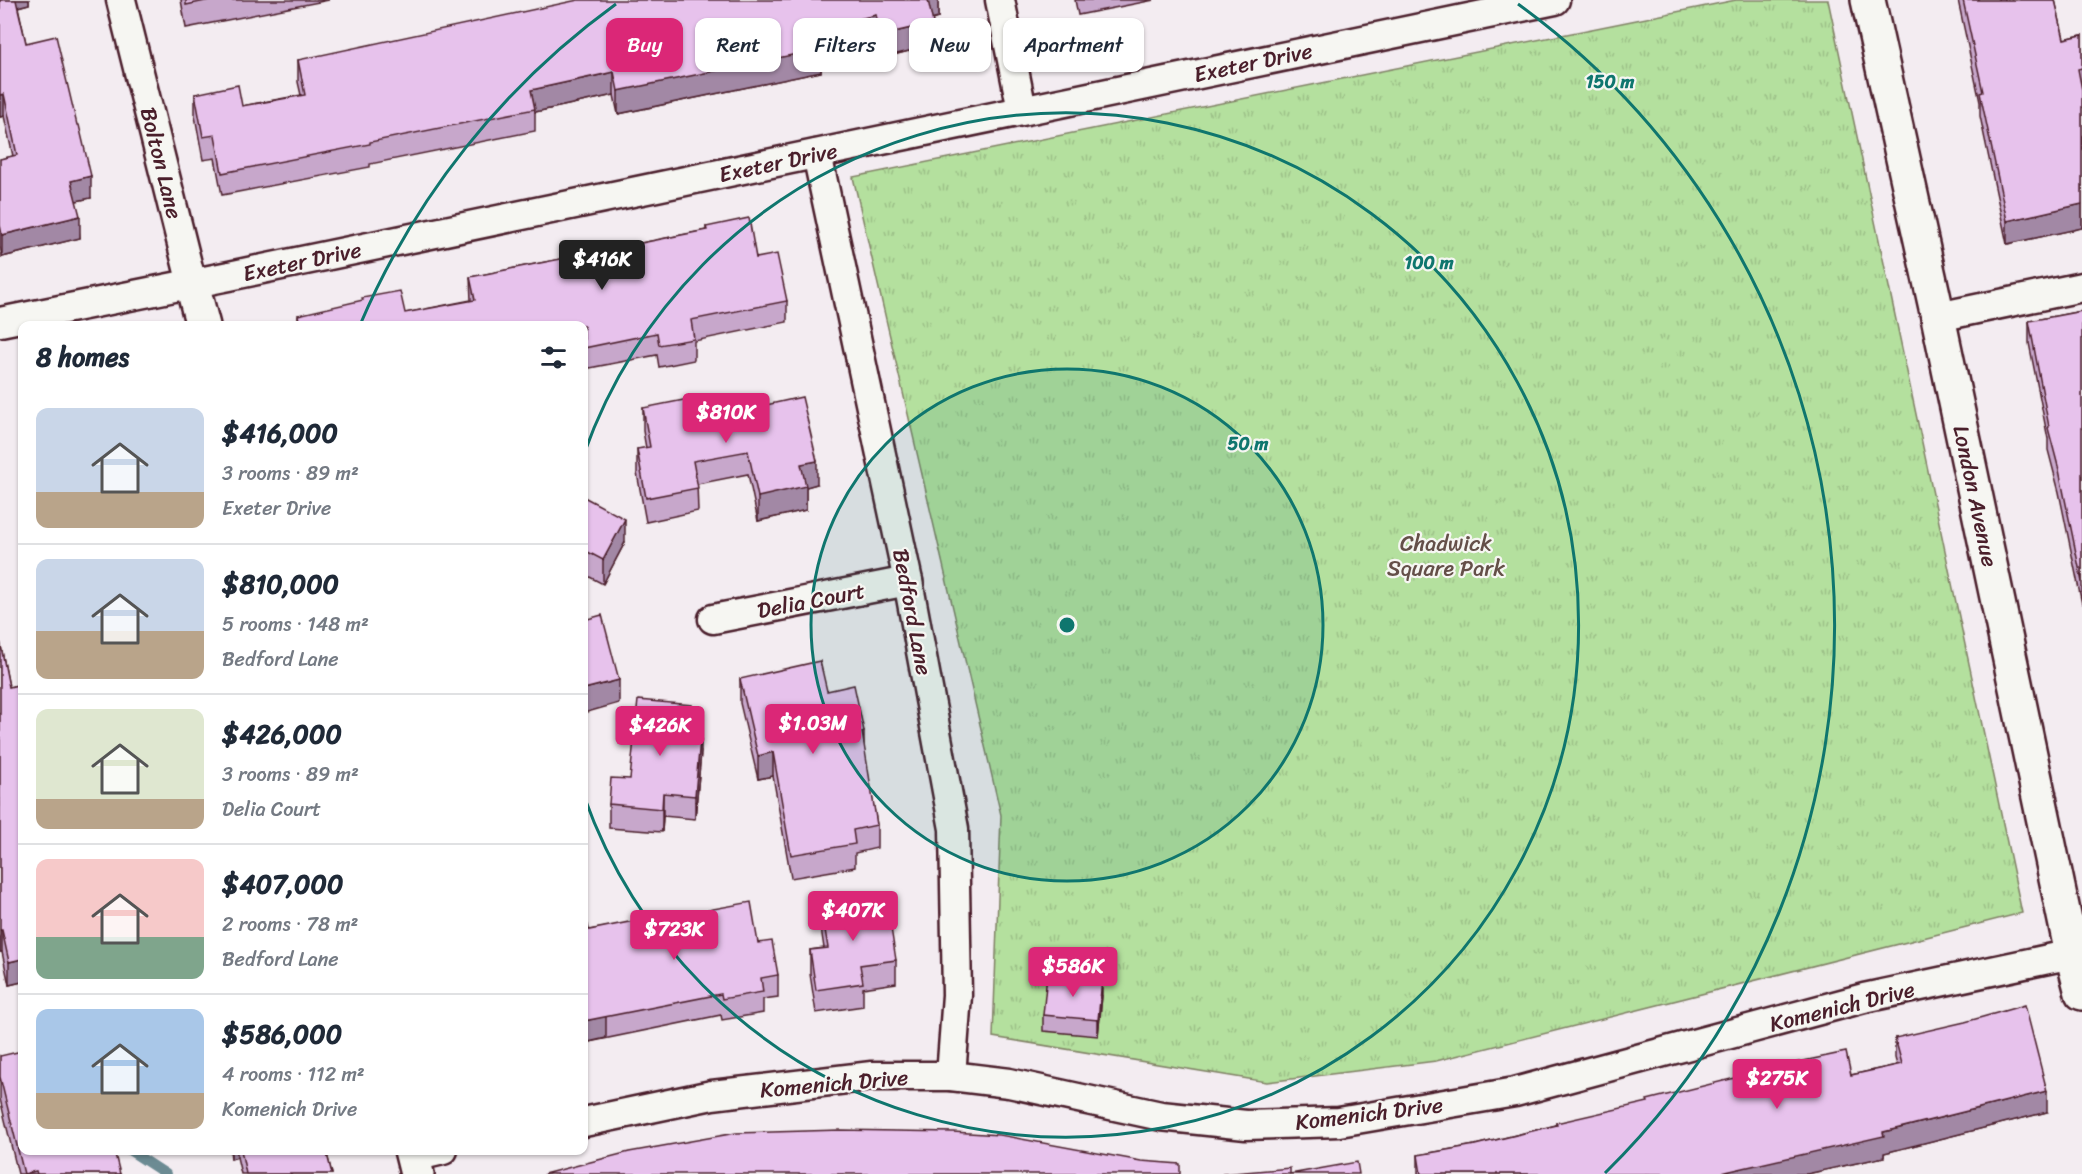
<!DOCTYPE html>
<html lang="en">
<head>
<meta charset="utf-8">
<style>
  body { margin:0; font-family:Sriracha,sans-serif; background:#f2f2f3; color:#1f2937; height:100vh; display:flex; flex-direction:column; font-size:22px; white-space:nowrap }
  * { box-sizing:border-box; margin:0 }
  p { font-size:20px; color:#747a83 }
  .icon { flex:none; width:33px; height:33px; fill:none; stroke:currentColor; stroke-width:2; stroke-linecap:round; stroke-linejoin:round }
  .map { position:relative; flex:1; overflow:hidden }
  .sheet { position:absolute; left:18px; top:321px; width:570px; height:834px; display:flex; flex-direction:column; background:#fff; border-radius:12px; box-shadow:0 2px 4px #0004 }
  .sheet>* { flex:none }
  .hud { position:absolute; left:606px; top:18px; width:570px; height:54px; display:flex; gap:12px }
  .price { position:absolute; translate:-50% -51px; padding:0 14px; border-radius:6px; background:#db2777; color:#fff; font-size:20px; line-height:39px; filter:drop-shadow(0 2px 3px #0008) }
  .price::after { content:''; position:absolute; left:50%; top:36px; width:18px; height:14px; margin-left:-9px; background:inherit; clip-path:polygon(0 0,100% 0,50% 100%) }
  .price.selected { background:#222; color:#fff }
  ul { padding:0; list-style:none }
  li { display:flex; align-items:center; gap:18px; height:150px; padding:0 18px }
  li+li { border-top:2px solid #e0e1e3 }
  li span { display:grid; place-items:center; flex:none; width:168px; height:120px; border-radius:12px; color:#555 }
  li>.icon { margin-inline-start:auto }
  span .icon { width:72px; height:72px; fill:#fffc; stroke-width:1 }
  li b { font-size:26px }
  h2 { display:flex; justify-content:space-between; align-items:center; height:72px; padding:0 18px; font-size:26px }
  .tag { padding:0 21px; border-radius:12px; background:#fff; box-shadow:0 2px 4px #0004; font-size:21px; line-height:54px }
  .tag.selected { background:#db2777; color:#fff }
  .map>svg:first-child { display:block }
  .grass { fill:url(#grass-tufts); stroke:#7f8064; stroke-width:1.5 }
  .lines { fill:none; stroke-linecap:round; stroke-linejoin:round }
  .stream { stroke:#6c8b93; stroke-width:10 }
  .minor-casing { stroke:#4a1f2b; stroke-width:33 }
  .tertiary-casing { stroke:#4a1f2b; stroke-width:38 }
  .minor { stroke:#f6f6f2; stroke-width:28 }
  .tertiary { stroke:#f6f6f2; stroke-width:33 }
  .wall { fill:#c7a7cb; stroke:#4a1f2b; stroke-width:1.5 }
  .shaded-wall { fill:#a288a5; stroke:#4a1f2b; stroke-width:1.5 }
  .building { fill:#e7c2ec; stroke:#4a1f2b; stroke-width:1.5 }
  .ring { fill:none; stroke:#0f766e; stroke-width:3 }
  .labels { text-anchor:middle; stroke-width:4.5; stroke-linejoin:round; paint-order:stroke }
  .street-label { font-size:22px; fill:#4a1f2b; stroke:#f6f6f2 }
  .park-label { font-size:22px; fill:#644f48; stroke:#f6f6f2 }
  .centre { fill:#0f766e; stroke:#f6f6f2; stroke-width:3 }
  .ring-label { font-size:18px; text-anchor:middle; font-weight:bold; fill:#0f766e; stroke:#f6f6f2; stroke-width:4.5; stroke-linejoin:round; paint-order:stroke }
</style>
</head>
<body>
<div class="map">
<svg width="2082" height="1174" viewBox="0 0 2082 1174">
  <defs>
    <pattern id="grass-tufts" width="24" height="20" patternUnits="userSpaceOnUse" patternTransform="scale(1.5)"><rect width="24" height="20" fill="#b4e09e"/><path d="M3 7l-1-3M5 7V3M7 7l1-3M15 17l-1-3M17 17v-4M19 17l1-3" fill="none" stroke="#9cc088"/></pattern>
  </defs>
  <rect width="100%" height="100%" fill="#f3ecf1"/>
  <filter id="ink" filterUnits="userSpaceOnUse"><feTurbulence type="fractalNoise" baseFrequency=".0167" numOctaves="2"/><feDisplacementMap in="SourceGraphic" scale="12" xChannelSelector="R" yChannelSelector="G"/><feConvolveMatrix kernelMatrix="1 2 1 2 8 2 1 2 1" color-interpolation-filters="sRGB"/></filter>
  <g filter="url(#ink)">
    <path class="grass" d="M 1736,0 L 1828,0 L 2022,913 L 1436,1061 L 1267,1082 L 993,1037 L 1001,815 L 853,177 Z"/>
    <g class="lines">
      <path class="stream" d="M 129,1150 L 166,1174"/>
      <g class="minor-casing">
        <g id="minor">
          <path d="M 121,0 L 192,284"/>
          <path d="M 1000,0 L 1022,110"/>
          <path d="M 817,154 L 908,581 L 954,829 L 957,995 L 951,1076"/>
          <path d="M 1938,317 L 2082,287"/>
          <path d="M 0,322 C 519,219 1036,107 1555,0"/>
          <path d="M 713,619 L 908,581"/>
          <path d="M 584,1122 L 712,1095 L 872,1076 L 951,1076 L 1009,1083 L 1161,1116 L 1246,1125 L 1339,1122 L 1515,1092 L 1864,998 L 2072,954"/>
          <path d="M 413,1157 L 443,1150"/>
        </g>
      </g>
      <g class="tertiary-casing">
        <g id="tertiary">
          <path d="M 1868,0 L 1938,317 L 2072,954 L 2082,993"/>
          <path d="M 192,284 L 203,326"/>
          <path d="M 411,1150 L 417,1174"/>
        </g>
      </g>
      <use href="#minor" class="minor"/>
      <use href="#tertiary" class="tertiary"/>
    </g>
    <g class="wall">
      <path d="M 0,0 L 29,0 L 29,4 L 18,7 L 26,43 L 91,198 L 76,201 L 80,238 L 2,257 L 0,247 L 0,159 L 13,156 L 4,116 L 0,117 Z"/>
      <path d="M 181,0 L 329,0 L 186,28 Z"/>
      <path d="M 938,0 L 938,18 L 932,20 L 933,45 L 881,58 L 876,38 L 821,51 L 821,72 L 618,114 L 614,95 L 535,112 L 535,131 L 370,164 L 370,167 L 222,195 L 215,158 L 203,160 L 195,116 L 195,94 L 242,106 L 301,95 L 298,82 L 298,60 Z"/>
      <path d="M 1075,0 L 1154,0 L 1078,15 Z"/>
      <path d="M 1958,0 L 2055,0 L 2064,39 L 2082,35 L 2082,228 L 2007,244 L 1980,116 L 1980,102 Z"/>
      <path d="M 706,227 L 756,258 L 787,301 L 787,322 L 694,341 L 694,360 L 659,367 L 657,355 L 584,369 L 584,326 L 298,326 L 298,315 L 405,313 L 471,300 L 470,277 L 706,230 Z"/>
      <path d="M 2082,311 L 2082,604 L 2059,492 L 2048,450 L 2048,439 L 2029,343 L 2029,321 Z"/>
      <path d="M 643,408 L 708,418 L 817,484 L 806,487 L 806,510 L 758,521 L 748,474 L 697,484 L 698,511 L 646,522 L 637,473 L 637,449 L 646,448 L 643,431 Z"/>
      <path d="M 584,497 L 625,542 L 603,584 L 584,574 Z"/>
      <path d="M 0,641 L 9,687 L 22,684 L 22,982 L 9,985 L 2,952 L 0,952 Z"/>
      <path d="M 740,679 L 827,691 L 864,749 L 877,825 L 877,848 L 855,853 L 855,867 L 791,878 L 773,776 L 758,779 L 740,703 Z"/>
      <path d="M 692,728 L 701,752 L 695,819 L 663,816 L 662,832 L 609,828 L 609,804 L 630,779 Z"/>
      <path d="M 821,905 L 896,960 L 896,983 L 863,988 L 863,1006 L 816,1013 L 810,974 L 810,950 L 824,948 L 821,928 Z"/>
      <path d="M 664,918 L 758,943 L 778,975 L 778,997 L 763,999 L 763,1013 L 722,1020 L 721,1015 L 584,1043 L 584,926 L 589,930 Z"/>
      <path d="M 1102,996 L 1098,1036 L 1043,1031 L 1043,1015 Z"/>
      <path d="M 1895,1038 L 2047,1112 L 1884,1153 L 1884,1157 L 1807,1174 L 1418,1174 L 1418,1155 L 1475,1145 L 1556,1125 L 1556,1123 L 1851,1075 L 1897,1065 L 1895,1058 Z"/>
      <path d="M 0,1056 L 120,1174 L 18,1174 L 0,1099 Z"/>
      <path d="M 230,1150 L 326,1150 L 332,1174 L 241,1174 L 237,1157 L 231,1159 Z"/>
    </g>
    <g class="shaded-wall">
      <path d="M 13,0 L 29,0 L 29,4 L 13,8 Z"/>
      <path d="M 927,0 L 938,0 L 938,18 L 927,21 Z"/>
      <path d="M 876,15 L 876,38 L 821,51 L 821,72 L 618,114 L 618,91 L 816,29 Z"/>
      <path d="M 933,23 L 933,45 L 881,58 L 881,35 Z"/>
      <path d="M 614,72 L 614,95 L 535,112 L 531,90 Z"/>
      <path d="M 4,94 L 4,116 L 0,117 L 0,95 Z"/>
      <path d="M 91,176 L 91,198 L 71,202 L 71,181 Z"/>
      <path d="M 2082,204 L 2082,228 L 2007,244 L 2007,221 Z"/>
      <path d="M 80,216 L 80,238 L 2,257 L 2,235 Z"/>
      <path d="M 817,461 L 817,484 L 806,487 L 806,510 L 758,521 L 758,497 L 801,464 Z"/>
      <path d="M 625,519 L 625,542 L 603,584 L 603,560 Z"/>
      <path d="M 619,680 L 619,703 L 584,713 L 584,689 Z"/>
      <path d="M 692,705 L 692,728 L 689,727 Z"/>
      <path d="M 701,728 L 701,752 L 695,819 L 695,796 Z"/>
      <path d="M 864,731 L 864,755 L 862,732 Z"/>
      <path d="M 773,752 L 773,776 L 758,779 L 758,756 Z"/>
      <path d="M 663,793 L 663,816 L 662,832 L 662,809 Z"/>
      <rect x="0" y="930" width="2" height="22"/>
      <path d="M 22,959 L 22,982 L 9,985 L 9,962 Z"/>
      <path d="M 1102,980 L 1102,996 L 1098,1036 L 1098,1020 Z"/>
      <path d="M 606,1016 L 606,1038 L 584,1043 L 584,1021 Z"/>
      <path d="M 2047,1091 L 2047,1112 L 1884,1153 L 1884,1157 L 1807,1174 L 1717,1174 Z"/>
      <path d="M 231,1150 L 237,1150 L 237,1157 L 231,1159 Z"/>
    </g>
    <g class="building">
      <path d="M 0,0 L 16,0 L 26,43 L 56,36 L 77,125 L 79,125 L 91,176 L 71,181 L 80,216 L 2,235 L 0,225 L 0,159 L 17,155 L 4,94 L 0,95 Z"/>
      <path d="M 186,0 L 210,0 L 186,5 Z"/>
      <path d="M 578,0 L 928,0 L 933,23 L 881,35 L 876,15 L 816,29 L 821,49 L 618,91 L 614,72 L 531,90 L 535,109 L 370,142 L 370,144 L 222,173 L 215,135 L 203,137 L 195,94 L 238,85 L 242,106 L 305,95 L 298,60 Z"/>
      <path d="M 1963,0 L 2055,0 L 2064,39 L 2082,35 L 2082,68 L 2078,69 L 2082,90 L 2082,204 L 2007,221 L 1980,93 L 1983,92 Z"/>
      <path d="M 749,218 L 756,258 L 777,254 L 787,301 L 691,320 L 694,339 L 659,345 L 657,333 L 584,348 L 584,326 L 300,326 L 298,315 L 363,300 L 362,298 L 400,291 L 405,313 L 475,300 L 470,277 L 707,230 L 706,227 Z"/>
      <path d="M 2082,311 L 2082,582 L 2059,470 L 2048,428 L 2049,427 L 2029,321 Z"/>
      <path d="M 704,396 L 708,418 L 802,397 L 817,461 L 801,464 L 806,486 L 758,497 L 748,451 L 693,461 L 698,488 L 646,498 L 637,449 L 650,447 L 643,408 Z"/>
      <path d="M 584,497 L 625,519 L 603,560 L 584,550 Z"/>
      <path d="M 602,615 L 619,680 L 584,689 L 584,620 Z"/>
      <path d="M 0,641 L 9,687 L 22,684 L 22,959 L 9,962 L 2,930 L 0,930 Z"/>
      <path d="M 820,661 L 827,691 L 854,685 L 864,731 L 862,732 L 877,825 L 853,830 L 855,844 L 791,855 L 773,752 L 758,756 L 740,679 Z"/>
      <path d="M 638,700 L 692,705 L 689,727 L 701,728 L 695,796 L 663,793 L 662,809 L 609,804 L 611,778 L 630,779 Z"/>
      <path d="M 886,896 L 896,960 L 860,965 L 863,983 L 816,990 L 810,950 L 828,948 L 821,905 Z"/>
      <path d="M 751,902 L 758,943 L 772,941 L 778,975 L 761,978 L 763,992 L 722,999 L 721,994 L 584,1021 L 584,926 L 588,925 L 589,930 L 664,915 L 664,918 Z"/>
      <path d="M 1047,975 L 1102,980 L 1098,1020 L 1043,1015 Z"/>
      <path d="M 2025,1005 L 2047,1091 L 1883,1132 L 1884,1136 L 1717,1174 L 1421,1174 L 1418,1155 L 1475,1145 L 1557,1125 L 1556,1123 L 1648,1102 L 1647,1100 L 1799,1062 L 1846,1052 L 1851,1075 L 1902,1064 L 1895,1038 L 1965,1022 Z"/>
      <path d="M 22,1051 L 22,1150 L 114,1150 L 120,1174 L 37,1174 L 36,1171 L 24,1174 L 0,1077 L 0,1056 Z"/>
      <path d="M 840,1130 L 953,1132 L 1000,1135 L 1141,1161 L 1180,1164 L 1180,1174 L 544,1174 L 629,1152 L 736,1133 Z"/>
      <path d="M 241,1150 L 326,1150 L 332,1174 L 246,1174 Z"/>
      <path d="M 1357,1162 L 1359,1174 L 1222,1174 L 1290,1168 L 1290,1174 Z"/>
    </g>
  </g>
  <circle cx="1067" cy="625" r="256" fill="#0f766e" fill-opacity=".12"/>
  <g class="ring">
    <circle cx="1067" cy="625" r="256"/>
    <path d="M584 454A512 512 0 1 1 584 796"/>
    <path d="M360 325A768 768 0 0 1 616 4M1518 4A768 768 0 0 1 1605 1173"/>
  </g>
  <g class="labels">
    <g class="street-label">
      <text transform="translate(1253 62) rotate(-12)" y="8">Exeter Drive</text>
      <text transform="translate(778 162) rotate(-12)" y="8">Exeter Drive</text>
      <text transform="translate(162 163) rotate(76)" y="8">Bolton Lane</text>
      <text transform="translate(302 261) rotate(-12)" y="8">Exeter Drive</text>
      <text transform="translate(1976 496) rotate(78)" y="8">London Avenue</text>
      <text transform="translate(811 600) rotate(-11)" y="8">Delia Court</text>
      <text transform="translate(913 612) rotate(79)" y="8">Bedford Lane</text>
      <text transform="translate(1842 1006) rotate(-14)" y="8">Komenich Drive</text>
      <text transform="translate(834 1083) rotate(-5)" y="8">Komenich Drive</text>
      <text transform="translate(1369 1113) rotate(-7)" y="8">Komenich Drive</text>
    </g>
    <g class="park-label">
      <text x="1446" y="551">Chadwick<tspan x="1446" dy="25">Square Park</tspan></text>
    </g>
  </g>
  <circle cx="1067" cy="625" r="9" class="centre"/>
  <g class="ring-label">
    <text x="1610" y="88">150 m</text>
    <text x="1429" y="269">100 m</text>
    <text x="1248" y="450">50 m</text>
  </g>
</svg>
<b class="price selected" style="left:602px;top:291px">$416K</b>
<b class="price" style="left:726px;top:444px">$810K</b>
<b class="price" style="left:813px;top:755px">$1.03M</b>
<b class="price" style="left:660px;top:757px">$426K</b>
<b class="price" style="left:853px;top:942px">$407K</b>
<b class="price" style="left:674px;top:961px">$723K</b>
<b class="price" style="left:1073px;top:998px">$586K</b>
<b class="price" style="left:1777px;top:1110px">$275K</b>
<div class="hud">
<a class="tag selected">Buy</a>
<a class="tag">Rent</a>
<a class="tag">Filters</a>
<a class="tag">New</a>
<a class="tag">Apartment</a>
</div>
<section class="sheet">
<h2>8 homes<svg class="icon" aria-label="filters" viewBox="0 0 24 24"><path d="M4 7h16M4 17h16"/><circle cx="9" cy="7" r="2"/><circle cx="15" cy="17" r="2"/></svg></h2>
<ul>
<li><span style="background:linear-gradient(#c9d6e8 70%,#b9a48a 0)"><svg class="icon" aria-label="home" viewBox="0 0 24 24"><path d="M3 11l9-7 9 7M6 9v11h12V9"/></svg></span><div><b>$416,000</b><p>3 rooms · 89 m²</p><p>Exeter Drive</p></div></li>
<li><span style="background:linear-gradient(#c9d6e8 60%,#b9a48a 0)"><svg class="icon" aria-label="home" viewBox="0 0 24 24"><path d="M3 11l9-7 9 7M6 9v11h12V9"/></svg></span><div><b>$810,000</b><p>5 rooms · 148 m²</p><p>Bedford Lane</p></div></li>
<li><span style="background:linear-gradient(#dfe7d0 75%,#b9a48a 0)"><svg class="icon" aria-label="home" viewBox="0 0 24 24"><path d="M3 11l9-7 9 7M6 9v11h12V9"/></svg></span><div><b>$426,000</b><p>3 rooms · 89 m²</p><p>Delia Court</p></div></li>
<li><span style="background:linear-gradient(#f6c9c9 65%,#7fa58c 0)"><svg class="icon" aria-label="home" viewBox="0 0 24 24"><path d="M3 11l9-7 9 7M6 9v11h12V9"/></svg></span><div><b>$407,000</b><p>2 rooms · 78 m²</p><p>Bedford Lane</p></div></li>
<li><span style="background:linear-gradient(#a9c7e8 70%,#b9a48a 0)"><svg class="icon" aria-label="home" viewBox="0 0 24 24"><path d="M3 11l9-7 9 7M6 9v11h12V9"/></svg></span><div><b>$586,000</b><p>4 rooms · 112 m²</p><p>Komenich Drive</p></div></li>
</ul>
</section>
</div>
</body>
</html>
